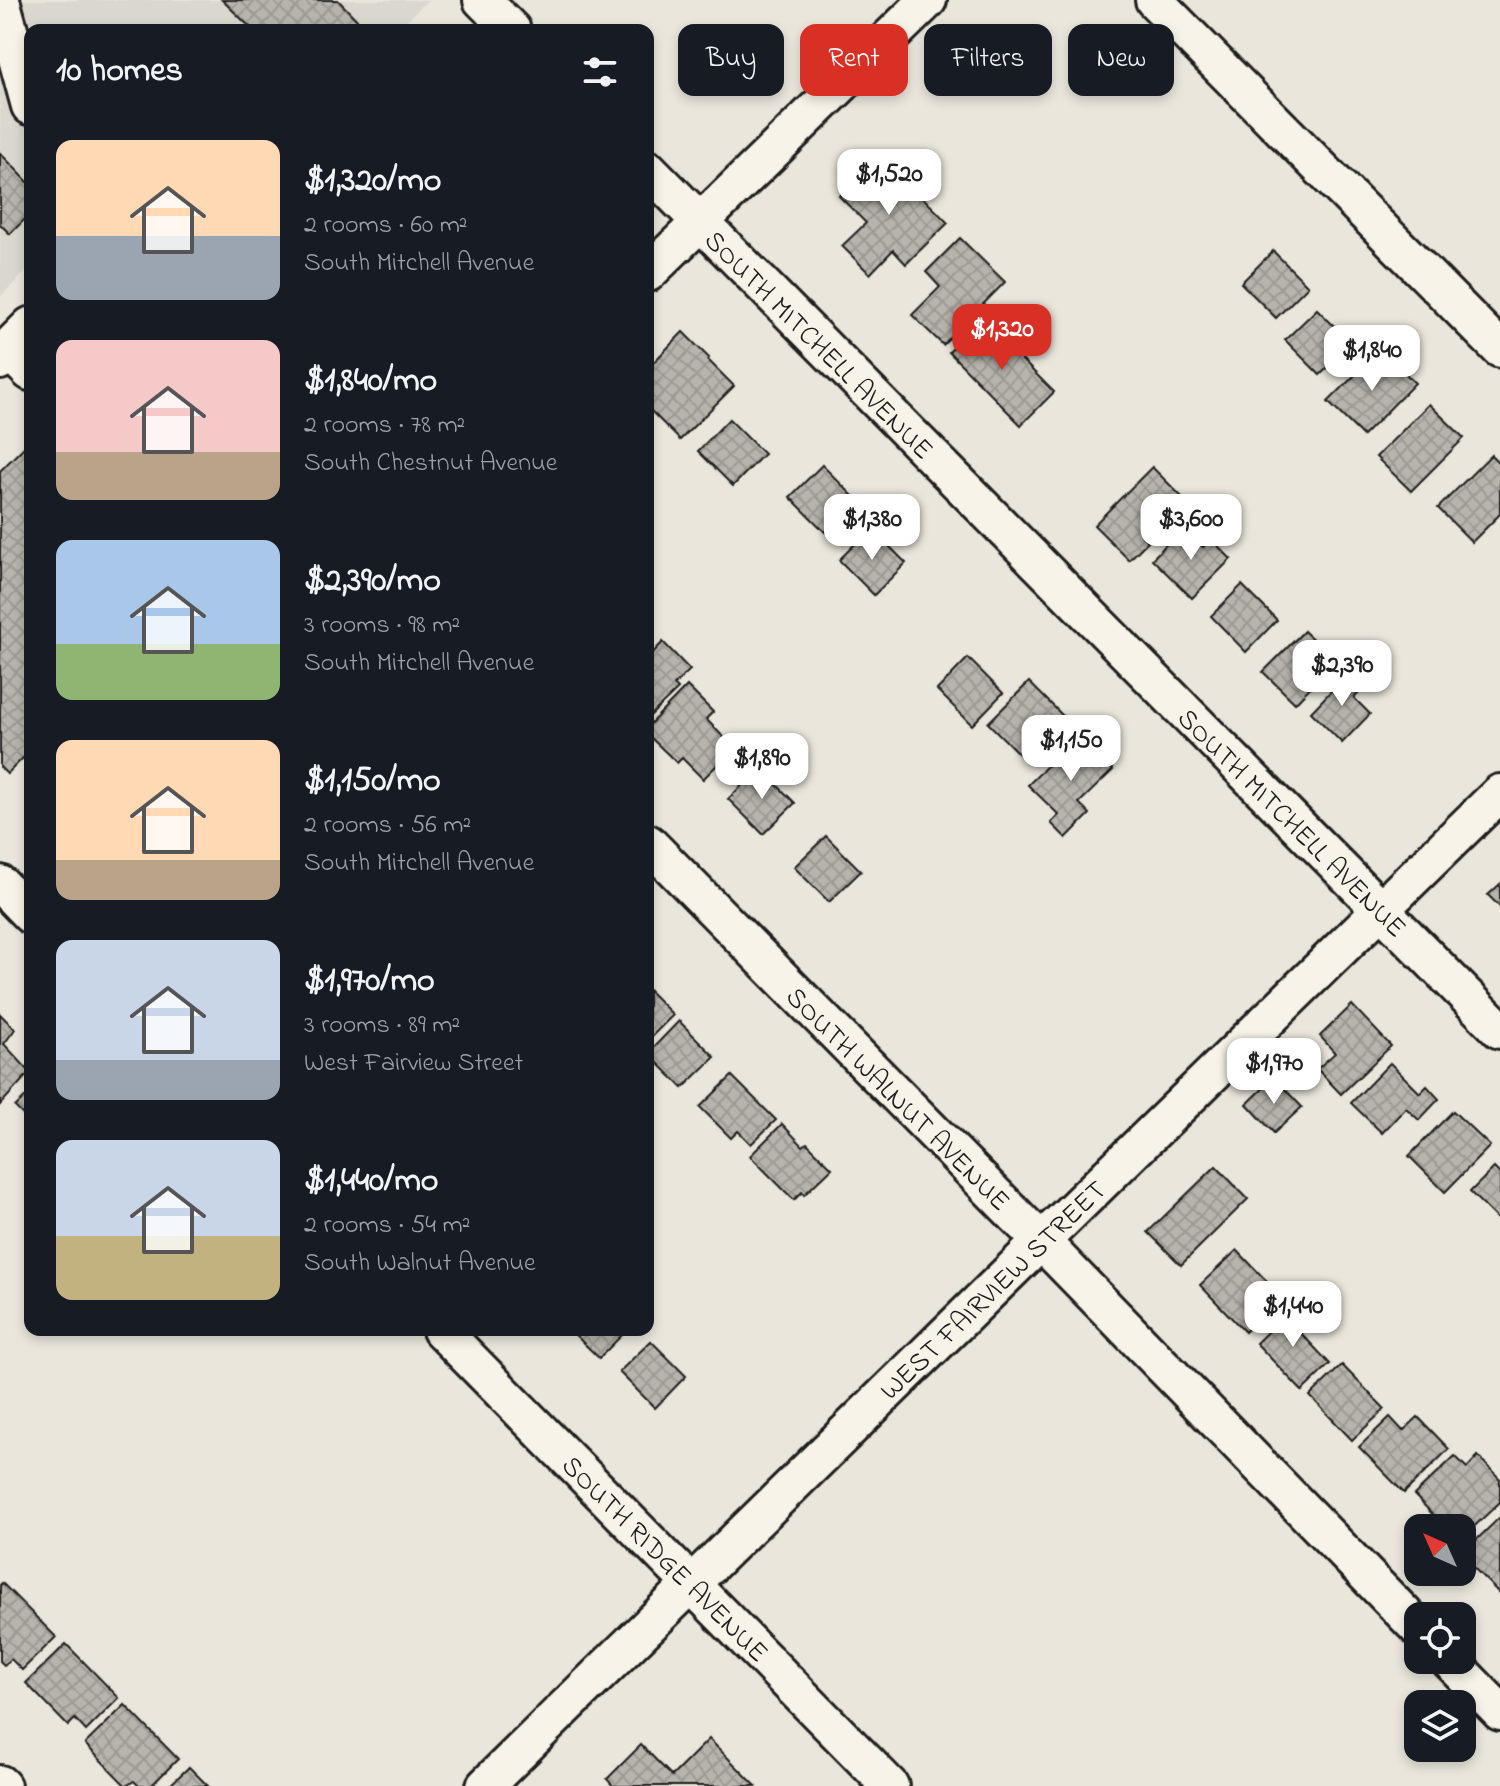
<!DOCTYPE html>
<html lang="en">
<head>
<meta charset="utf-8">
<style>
  body { margin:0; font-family:"Indie Flower",sans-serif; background:#242831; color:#f1f3f6; height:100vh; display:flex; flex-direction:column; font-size:30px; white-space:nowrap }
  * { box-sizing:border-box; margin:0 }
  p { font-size:26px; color:#9ea1a6 }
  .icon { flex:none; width:44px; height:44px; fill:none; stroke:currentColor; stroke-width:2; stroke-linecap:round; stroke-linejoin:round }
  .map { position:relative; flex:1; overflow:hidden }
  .side { position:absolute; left:24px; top:24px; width:630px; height:1312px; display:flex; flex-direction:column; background:#171b24; border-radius:16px; box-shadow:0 4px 12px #0003 }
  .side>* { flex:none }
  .top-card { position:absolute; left:678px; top:24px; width:702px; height:72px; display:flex; gap:16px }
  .needle { width:52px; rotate:315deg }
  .buttons { position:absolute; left:1404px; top:1514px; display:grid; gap:16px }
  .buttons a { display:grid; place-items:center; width:72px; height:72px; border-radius:16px; background:#171b24; box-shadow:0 4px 12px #0003; font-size:40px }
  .price { position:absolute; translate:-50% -68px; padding:0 18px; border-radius:16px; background:#fff; color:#222; font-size:26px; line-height:52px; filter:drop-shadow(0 2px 4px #0008) }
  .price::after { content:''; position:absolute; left:50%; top:48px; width:24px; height:18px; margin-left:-12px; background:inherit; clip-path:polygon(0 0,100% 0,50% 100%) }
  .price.active { background:#d93025; color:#fff }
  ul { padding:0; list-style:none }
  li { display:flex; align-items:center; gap:24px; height:200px; padding:0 32px }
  li span { display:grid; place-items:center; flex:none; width:224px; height:160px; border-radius:16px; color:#555 }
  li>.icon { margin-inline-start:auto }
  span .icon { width:96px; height:96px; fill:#fffc; stroke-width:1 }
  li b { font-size:34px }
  h2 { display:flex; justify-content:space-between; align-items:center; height:96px; padding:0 32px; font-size:34px }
  .chip { padding:0 28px; border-radius:16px; background:#171b24; box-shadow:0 4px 12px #0003; font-size:28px; line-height:72px }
  .chip.active { background:#d93025; color:#fff }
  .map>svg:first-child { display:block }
  .built { fill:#dad7ce }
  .building { fill:url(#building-cross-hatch); stroke:#1c1c1c; stroke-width:2 }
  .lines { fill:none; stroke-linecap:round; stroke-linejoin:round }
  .minor-casing { stroke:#1c1c1c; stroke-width:42 }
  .minor { stroke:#f7f3e8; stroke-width:36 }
  .labels { text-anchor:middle; stroke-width:6; stroke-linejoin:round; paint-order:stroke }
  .street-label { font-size:28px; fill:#1c1c1c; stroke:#f7f3e8 }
</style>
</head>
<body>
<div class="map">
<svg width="1500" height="1786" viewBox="0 0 1500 1786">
  <defs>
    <pattern id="building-cross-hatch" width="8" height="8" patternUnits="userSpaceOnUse" patternTransform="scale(2)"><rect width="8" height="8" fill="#b6b4ac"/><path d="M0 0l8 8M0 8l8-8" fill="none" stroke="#9c9a93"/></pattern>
  </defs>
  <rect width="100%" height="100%" fill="#eae6dc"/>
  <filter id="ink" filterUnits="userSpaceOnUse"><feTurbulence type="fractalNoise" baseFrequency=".0125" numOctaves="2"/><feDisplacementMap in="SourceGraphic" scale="16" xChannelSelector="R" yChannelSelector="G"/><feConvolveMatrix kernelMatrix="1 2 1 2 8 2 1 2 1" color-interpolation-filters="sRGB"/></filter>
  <g filter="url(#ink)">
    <path class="built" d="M 0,0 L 428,0 L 397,30 L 30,30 L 30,268 L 0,297 Z"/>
    <g class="building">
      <path d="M 222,0 L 338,0 L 362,25 L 357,30 L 253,30 Z"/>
      <path d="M 0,153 L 30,184 L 30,214 L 10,234 L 0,224 Z"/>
      <path d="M 881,155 L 948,223 L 906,264 L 893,250 L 870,274 L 842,246 L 866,223 L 839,196 Z"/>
      <path d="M 960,238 L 1005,282 L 943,345 L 912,315 L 940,287 L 926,272 Z"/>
      <path d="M 1273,251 L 1308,286 L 1276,318 L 1241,283 Z"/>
      <path d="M 1317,309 L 1352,344 L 1320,375 L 1285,340 Z"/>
      <path d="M 982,320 L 1054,392 L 1021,425 L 949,352 Z"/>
      <path d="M 683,332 L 709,358 L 708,360 L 734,386 L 680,440 L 648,408 L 648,368 Z"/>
      <path d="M 1381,349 L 1415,383 L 1363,436 L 1328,402 Z"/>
      <path d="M 1429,404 L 1464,438 L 1411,491 L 1376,457 Z"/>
      <path d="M 729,419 L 764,454 L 733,486 L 698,451 Z"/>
      <path d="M 30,441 L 30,751 L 7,774 L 0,767 L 0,471 Z"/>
      <path d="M 1491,455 L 1500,464 L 1500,514 L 1472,542 L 1438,508 Z"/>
      <path d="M 822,465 L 857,500 L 825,532 L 790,497 Z"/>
      <path d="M 1152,467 L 1182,497 L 1142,536 L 1148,541 L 1129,560 L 1094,525 Z"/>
      <path d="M 1183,527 L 1203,547 L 1211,539 L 1231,559 L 1192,598 L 1152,559 Z"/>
      <path d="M 871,528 L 906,563 L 874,595 L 839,560 Z"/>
      <path d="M 1242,585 L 1277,620 L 1246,652 L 1211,616 Z"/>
      <path d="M 1304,631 L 1319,645 L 1307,658 L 1323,674 L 1295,703 L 1263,672 Z"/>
      <path d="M 663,642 L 690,670 L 674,685 L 678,689 L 648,718 L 648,658 Z"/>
      <path d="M 968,658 L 1003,693 L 972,725 L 937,690 Z"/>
      <path d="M 1350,671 L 1366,686 L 1354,698 L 1370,714 L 1342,743 L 1311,712 Z"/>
      <path d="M 1029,682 L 1065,718 L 1024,759 L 988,723 Z"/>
      <path d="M 687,686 L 713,712 L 706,719 L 734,748 L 703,779 L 682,758 L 677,763 L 648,735 L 648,726 Z"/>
      <path d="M 1078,735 L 1113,770 L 1079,803 L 1090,814 L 1066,838 L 1051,823 L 1059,815 L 1028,785 Z"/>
      <path d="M 760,768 L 795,803 L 763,834 L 728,799 Z"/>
      <path d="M 826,836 L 861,871 L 829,902 L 794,867 Z"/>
      <path d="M 1500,884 L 1500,907 L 1488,895 Z"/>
      <path d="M 648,990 L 673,1015 L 648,1040 Z"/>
      <path d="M 1352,1005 L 1391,1046 L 1341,1094 L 1317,1069 L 1335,1053 L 1320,1036 Z"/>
      <path d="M 0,1014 L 15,1029 L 4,1044 L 30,1072 L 0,1105 Z"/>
      <path d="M 679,1021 L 715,1057 L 683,1088 L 648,1053 Z"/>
      <path d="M 1390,1063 L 1420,1093 L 1427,1086 L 1439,1099 L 1419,1120 L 1406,1108 L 1382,1133 L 1351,1103 Z"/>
      <path d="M 732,1076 L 776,1120 L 751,1144 L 738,1131 L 731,1138 L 700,1107 Z"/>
      <path d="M 1274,1078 L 1302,1107 L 1274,1133 L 1247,1104 Z"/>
      <path d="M 30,1093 L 30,1122 L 15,1107 Z"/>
      <path d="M 1453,1111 L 1490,1146 L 1445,1192 L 1409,1156 Z"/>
      <path d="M 782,1124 L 803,1146 L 807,1143 L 832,1168 L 804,1195 L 802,1192 L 794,1200 L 750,1156 Z"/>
      <path d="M 1216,1166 L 1248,1199 L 1181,1265 L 1148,1232 Z"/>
      <path d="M 1494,1168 L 1500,1174 L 1500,1222 L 1470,1192 Z"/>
      <path d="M 1237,1250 L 1282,1297 L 1245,1332 L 1200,1285 Z"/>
      <path d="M 1295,1305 L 1310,1320 L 1299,1331 L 1330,1364 L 1302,1391 L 1256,1343 Z"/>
      <path d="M 570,1330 L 627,1330 L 599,1358 Z"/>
      <path d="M 651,1341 L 686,1376 L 655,1408 L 619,1372 Z"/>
      <path d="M 1342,1365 L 1385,1409 L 1352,1440 L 1310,1396 Z"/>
      <path d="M 1390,1417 L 1403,1431 L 1418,1417 L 1449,1449 L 1404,1493 L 1359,1447 Z"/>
      <path d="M 1455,1456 L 1467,1468 L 1478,1456 L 1500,1479 L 1500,1502 L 1462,1538 L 1462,1528 L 1446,1528 L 1414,1495 Z"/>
      <path d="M 1500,1517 L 1500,1594 L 1462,1556 L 1462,1554 Z"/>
      <path d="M 2,1583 L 56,1637 L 22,1670 L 11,1659 L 4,1665 L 0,1661 L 0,1585 Z"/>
      <path d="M 66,1644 L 119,1698 L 86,1731 L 75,1719 L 68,1726 L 26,1683 Z"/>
      <path d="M 125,1705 L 178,1759 L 151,1786 L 139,1786 L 134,1781 L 126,1786 L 85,1744 Z"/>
      <path d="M 709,1739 L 756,1786 L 613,1786 L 607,1779 L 641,1745 L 672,1776 Z"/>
      <path d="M 189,1767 L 208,1786 L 169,1786 Z"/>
    </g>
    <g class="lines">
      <g class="minor-casing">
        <g id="minor">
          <path d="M 1,0 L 30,106"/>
          <path d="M 482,0 L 512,30"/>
          <path d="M 1154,0 L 1500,349"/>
          <path d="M 648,169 L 1500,1030"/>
          <path d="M 648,273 L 928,0"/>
          <path d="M 7,349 L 30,372"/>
          <path d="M 0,361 L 7,349 L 30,326"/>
          <path d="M 648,843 L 1042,1242 L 1418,1628"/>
          <path d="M 0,884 L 30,915"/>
          <path d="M 441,1330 L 890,1786"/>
          <path d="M 1449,1660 L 1500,1712"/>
          <path d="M 0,1784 L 2,1786"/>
          <path d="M 485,1786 C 821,1453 1163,1125 1500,793"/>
        </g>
      </g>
      <use href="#minor" class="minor"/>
    </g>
  </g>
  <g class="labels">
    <g class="street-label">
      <text transform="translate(820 344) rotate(45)" y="10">SOUTH MITCHELL AVENUE</text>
      <text transform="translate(1293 822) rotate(45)" y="10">SOUTH MITCHELL AVENUE</text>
      <text transform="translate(899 1098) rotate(45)" y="10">SOUTH WALNUT AVENUE</text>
      <text transform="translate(992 1289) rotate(-44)" y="10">WEST FAIRVIEW STREET</text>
      <text transform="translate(666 1558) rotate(45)" y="10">SOUTH RIDGE AVENUE</text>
    </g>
  </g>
</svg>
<div class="buttons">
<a><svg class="needle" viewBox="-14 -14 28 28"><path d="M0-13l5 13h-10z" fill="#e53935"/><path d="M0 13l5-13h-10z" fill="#9ea1a6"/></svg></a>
<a><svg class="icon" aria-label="locate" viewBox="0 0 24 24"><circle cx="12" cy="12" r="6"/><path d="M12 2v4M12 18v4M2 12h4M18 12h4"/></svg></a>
<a><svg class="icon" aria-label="layers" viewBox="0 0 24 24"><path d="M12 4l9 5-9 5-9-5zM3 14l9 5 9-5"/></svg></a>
</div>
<b class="price" style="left:889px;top:217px">$1,520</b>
<b class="price active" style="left:1002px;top:372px">$1,320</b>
<b class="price" style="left:1372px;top:393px">$1,840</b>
<b class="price" style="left:872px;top:562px">$1,380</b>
<b class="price" style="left:1191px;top:562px">$3,600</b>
<b class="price" style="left:1342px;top:708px">$2,390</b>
<b class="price" style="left:1071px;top:783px">$1,150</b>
<b class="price" style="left:762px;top:801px">$1,890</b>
<b class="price" style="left:1274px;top:1106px">$1,970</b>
<b class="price" style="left:1293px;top:1349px">$1,440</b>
<div class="top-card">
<a class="chip">Buy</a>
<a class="chip active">Rent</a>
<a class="chip">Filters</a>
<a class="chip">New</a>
</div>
<section class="side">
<h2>10 homes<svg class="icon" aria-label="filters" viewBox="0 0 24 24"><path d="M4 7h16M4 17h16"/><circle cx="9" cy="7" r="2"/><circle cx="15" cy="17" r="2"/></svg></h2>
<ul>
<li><span style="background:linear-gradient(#ffd9b3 60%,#9aa5b1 0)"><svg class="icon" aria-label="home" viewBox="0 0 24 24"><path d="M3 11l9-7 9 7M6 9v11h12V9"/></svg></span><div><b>$1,320/mo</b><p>2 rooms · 60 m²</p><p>South Mitchell Avenue</p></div></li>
<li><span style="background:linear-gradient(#f6c9c9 70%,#b9a48a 0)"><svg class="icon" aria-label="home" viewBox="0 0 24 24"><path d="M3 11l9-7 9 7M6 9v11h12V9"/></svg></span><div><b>$1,840/mo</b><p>2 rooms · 78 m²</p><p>South Chestnut Avenue</p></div></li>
<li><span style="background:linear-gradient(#a9c7e8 65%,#8fb573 0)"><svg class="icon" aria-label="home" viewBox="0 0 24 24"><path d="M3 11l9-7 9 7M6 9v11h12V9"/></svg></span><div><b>$2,390/mo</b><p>3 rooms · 98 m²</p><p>South Mitchell Avenue</p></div></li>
<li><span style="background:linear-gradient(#ffd9b3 75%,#b9a48a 0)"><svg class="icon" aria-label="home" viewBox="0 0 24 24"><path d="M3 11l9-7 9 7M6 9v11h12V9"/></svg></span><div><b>$1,150/mo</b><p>2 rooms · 56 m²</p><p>South Mitchell Avenue</p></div></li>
<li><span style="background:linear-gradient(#c9d6e8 75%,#9aa5b1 0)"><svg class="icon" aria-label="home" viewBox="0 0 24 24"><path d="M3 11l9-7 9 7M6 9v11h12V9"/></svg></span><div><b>$1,970/mo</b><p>3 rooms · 89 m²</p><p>West Fairview Street</p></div></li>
<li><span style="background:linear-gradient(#c9d6e8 60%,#c2b280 0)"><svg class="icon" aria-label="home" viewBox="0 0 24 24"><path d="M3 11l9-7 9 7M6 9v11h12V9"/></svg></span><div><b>$1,440/mo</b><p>2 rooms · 54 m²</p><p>South Walnut Avenue</p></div></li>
</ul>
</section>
</div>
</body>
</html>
